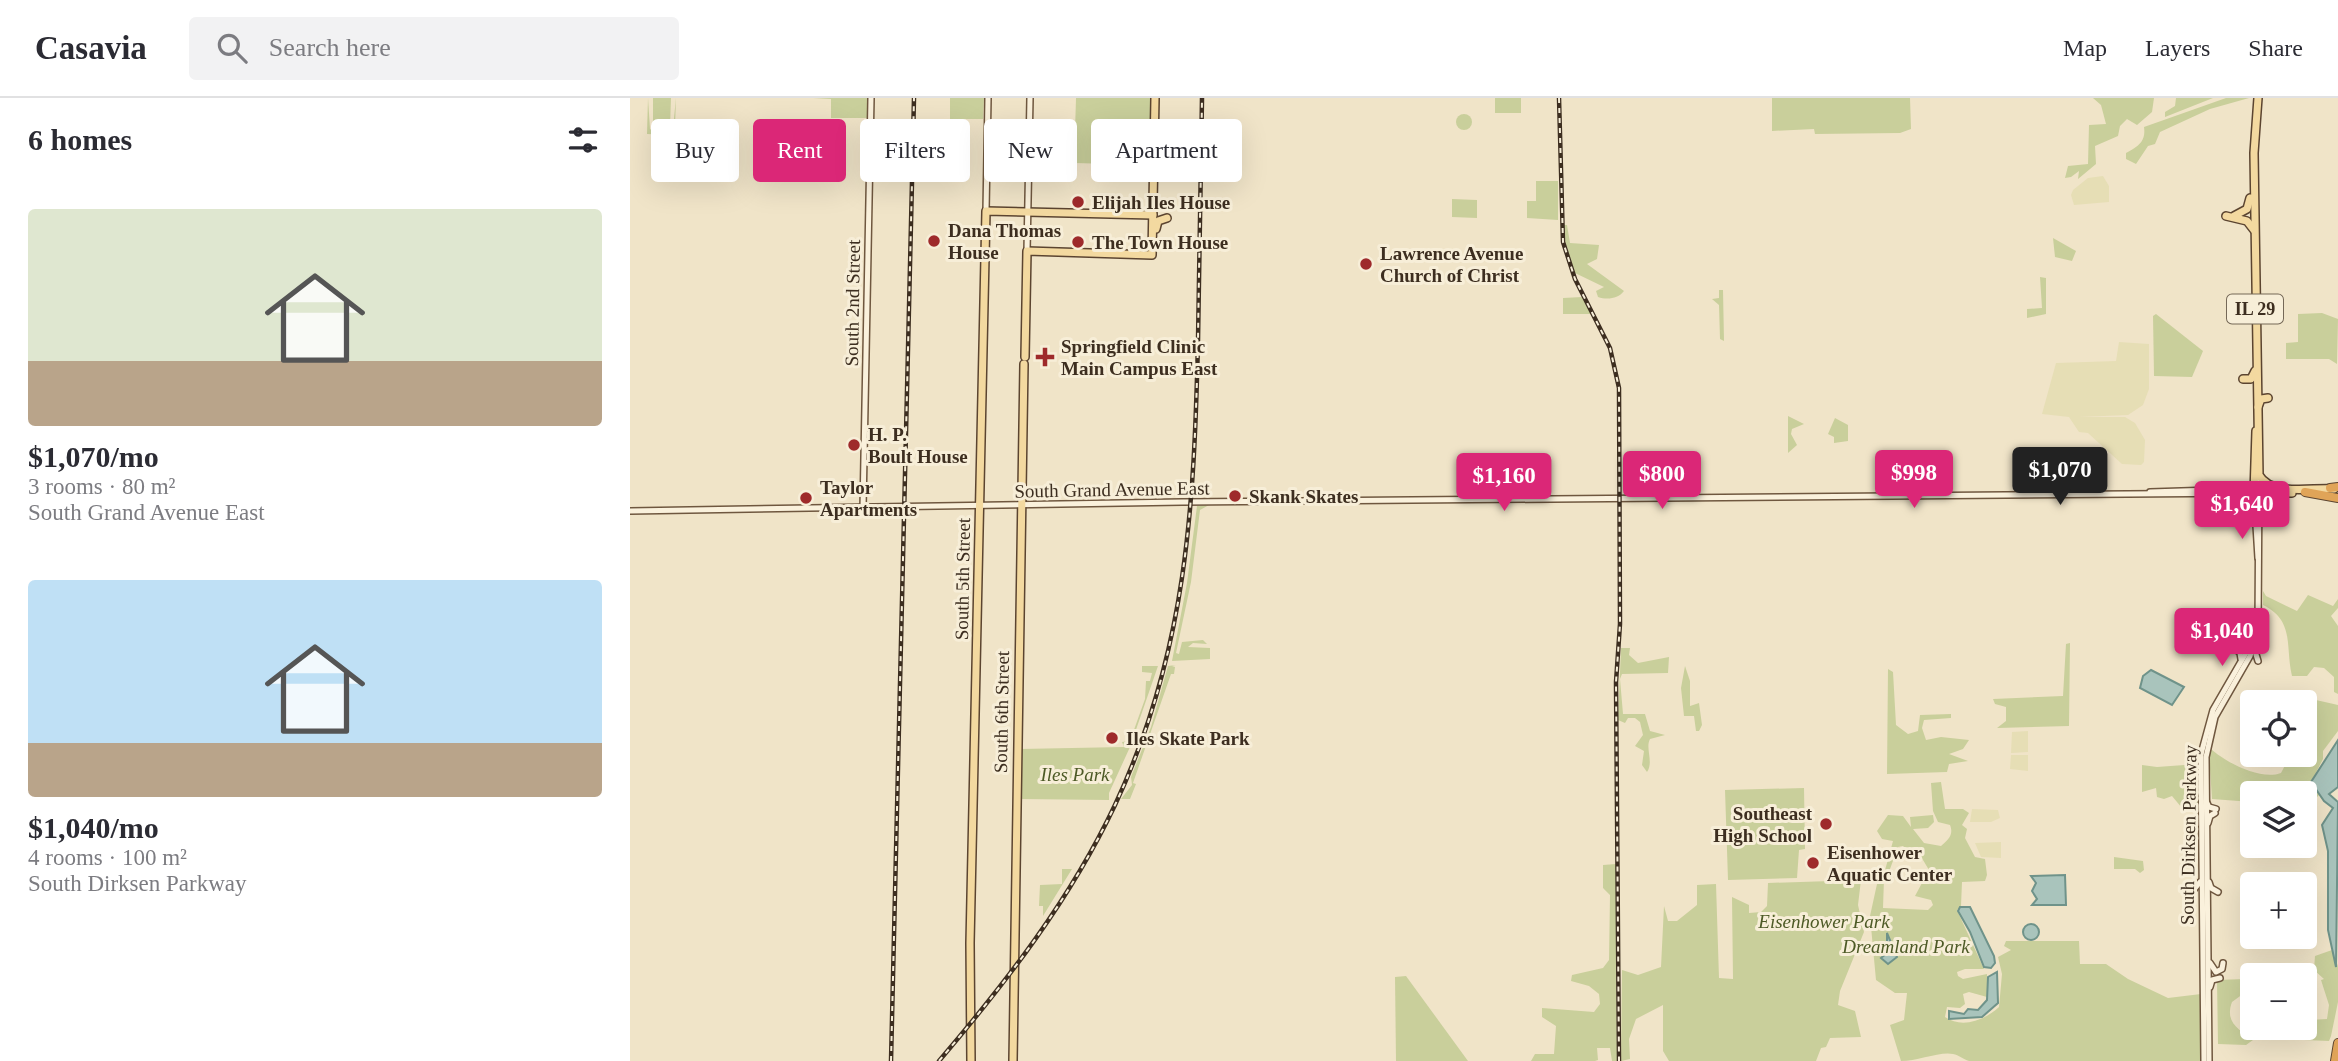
<!DOCTYPE html>
<html lang="en">
<head>
<meta charset="utf-8">
<style>
  body { margin:0; font-family:Georgia,serif; background:#f2f2f3; color:#2b2b33; height:100vh; display:flex; flex-direction:column; font-size:26px; white-space:nowrap }
  * { box-sizing:border-box; margin:0 }
  p { font-size:23px; color:#7c7c81 }
  .icon { flex:none; width:38px; height:38px; fill:none; stroke:currentColor; stroke-width:2; stroke-linecap:round; stroke-linejoin:round }
  .map { position:relative; flex:1; overflow:hidden }
  .drawer { display:flex; flex-direction:column; background:#fff; width:630px }
  .drawer>* { flex:none }
  .top-card { position:absolute; left:21px; top:21px; width:665px; height:63px; display:flex; gap:14px }
  .tools { position:absolute; left:1610px; top:592px; display:grid; gap:14px }
  .tools a { display:grid; place-items:center; width:77px; height:77px; border-radius:7px; background:#fff; box-shadow:0 7px 28px #0002; font-size:35px }
  .price { position:absolute; translate:-50% -60px; padding:0 16px; border-radius:7px; background:#db2777; color:#fff; font-size:23px; line-height:46px; filter:drop-shadow(0 2px 4px #0008) }
  .price::after { content:''; position:absolute; left:50%; top:42px; width:21px; height:16px; margin-left:-10px; background:inherit; clip-path:polygon(0 0,100% 0,50% 100%) }
  .price.selected { background:#222; color:#fff }
  ul { padding:0; list-style:none }
  li { display:grid; align-content:center; gap:14px; height:371px; padding:0 28px }
  li span { display:grid; place-items:center; height:217px; border-radius:7px; color:#555 }
  li>.icon { margin-inline-start:auto }
  span .icon { width:126px; height:126px; fill:#fffc; stroke-width:1 }
  li b { font-size:30px }
  h2 { display:flex; justify-content:space-between; align-items:center; height:84px; padding:0 28px; font-size:30px }
  .tag { padding:0 24px; border-radius:7px; background:#fff; box-shadow:0 7px 28px #0002; font-size:24px; line-height:63px }
  .tag.selected { background:#db2777; color:#fff }
  header { display:flex; align-items:center; gap:42px; box-sizing:border-box; height:98px; padding:0 35px; background:#fff; border-bottom:2px solid #e1e1e2 }
  header strong { font-size:33px }
  nav { display:flex; gap:38px; margin-inline-start:auto; font-size:24px }
  .search { width:490px; height:63px; background:#f2f2f3; display:flex; align-items:center; gap:18px; box-sizing:border-box; padding:0 24px; border-radius:7px; color:#7c7c81; font-size:26px }
  main { display:flex; flex:1; min-height:0 }
  .map>svg:first-child { display:block }
  .farmland { fill:#e6deb5 }
  .green { fill:#c9cf9b }
  .water { fill:#a9c4bc; stroke:#6f938a; stroke-width:2 }
  .lines { fill:none; stroke-linecap:round; stroke-linejoin:round }
  .secondary-casing { stroke:#6f573f; stroke-width:8 }
  .primary-casing { stroke:#5b4430; stroke-width:10 }
  .motorway-casing { stroke:#5b4430; stroke-width:10 }
  .secondary { stroke:#faf1dc; stroke-width:5 }
  .primary { stroke:#f3d9a0; stroke-width:7 }
  .motorway { stroke:#e0a458; stroke-width:8 }
  .rail-casing { stroke:#3d2e20; stroke-width:4.5 }
  .rail { stroke:#f7eed8; stroke-width:2; stroke-dasharray:5; stroke-linecap:butt }
  .poi-dot { fill:#9e2a2b; stroke:#f7eed8; stroke-width:2.5 }
  .labels { text-anchor:middle; stroke-width:6; stroke-linejoin:round; paint-order:stroke }
  .shield { fill:#f7eed8; stroke:#756857; stroke-width:2 }
  .shield-label { font-size:18px; font-weight:bold; fill:#3d2e20 }
  .poi-label { font-size:19px; font-weight:bold; fill:#3d2e20; stroke:#f7eed8; text-anchor:start }
  .street-label { font-size:19px; fill:#3d2e20; stroke:#f7eed8 }
  .park-label { font-size:19px; font-style:italic; fill:#4d5a26; stroke:#f7eed8 }
</style>
</head>
<body>
<header>
<strong>Casavia</strong>
<div class="search"><svg class="icon" aria-label="search" viewBox="0 0 24 24"><circle cx="10" cy="10" r="6"/><path d="M15 15l6 6"/></svg>Search here</div>
<nav><a>Map</a><a>Layers</a><a>Share</a></nav>
</header>
<main>
<section class="drawer">
<h2>6 homes<svg class="icon" aria-label="filters" viewBox="0 0 24 24"><path d="M4 7h16M4 17h16"/><circle cx="9" cy="7" r="2"/><circle cx="15" cy="17" r="2"/></svg></h2>
<ul>
<li><span style="background:linear-gradient(#dfe7d0 70%,#b9a48a 0)"><svg class="icon" aria-label="home" viewBox="0 0 24 24"><path d="M3 11l9-7 9 7M6 9v11h12V9"/></svg></span><div><b>$1,070/mo</b><p>3 rooms · 80 m²</p><p>South Grand Avenue East</p></div></li>
<li><span style="background:linear-gradient(#bfe0f5 75%,#b9a48a 0)"><svg class="icon" aria-label="home" viewBox="0 0 24 24"><path d="M3 11l9-7 9 7M6 9v11h12V9"/></svg></span><div><b>$1,040/mo</b><p>4 rooms · 100 m²</p><p>South Dirksen Parkway</p></div></li>
</ul>
</section>
<div class="map">
<svg width="1708" height="963" viewBox="0 0 1708 963">
  <rect width="100%" height="100%" fill="#f0e4c8"/>
  <g class="farmland">
    <path d="M 1473,78 L 1479,88 L 1479,104 L 1444,107 L 1441,97 L 1443,92 L 1458,80 Z"/>
    <path d="M 1489,244 L 1519,246 L 1519,291 L 1513,307 L 1498,317 L 1449,319 L 1495,319 L 1505,325 L 1515,342 L 1514,364 L 1511,367 L 1492,366 L 1458,335 L 1449,334 L 1439,319 L 1412,316 L 1426,265 L 1486,263 Z"/>
    <path d="M 1398,633 L 1398,654 L 1381,655 L 1382,634 Z"/>
    <path d="M 1381,657 L 1398,657 L 1398,673 L 1380,671 Z"/>
    <path d="M 1342,711 L 1368,712 L 1370,720 L 1361,724 L 1340,724 Z"/>
    <path d="M 1371,744 L 1371,760 L 1351,759 L 1345,745 Z"/>
  </g>
  <g class="green">
    <path d="M 18,0 L 20,31 L 25,35 L 35,36 L 43,30 L 46,0 L 45,29 L 40,37 L 17,36 Z"/>
    <path d="M 23,0 L 41,0 L 40,29 L 23,29 Z"/>
    <path d="M 183,0 L 237,0 L 237,20 L 201,20 L 201,1 Z"/>
    <path d="M 320,0 L 354,0 L 353,21 L 320,21 Z"/>
    <path d="M 446,0 L 521,0 L 520,67 L 444,65 Z"/>
    <rect x="865" y="0" width="26" height="15"/>
    <path d="M 1142,0 L 1280,0 L 1281,31 L 1270,35 L 1185,36 L 1184,31 L 1142,33 Z"/>
    <path d="M 1463,0 L 1524,0 L 1522,14 L 1507,27 L 1497,21 L 1490,28 L 1488,38 L 1465,48 L 1466,66 L 1448,81 L 1449,73 L 1441,79 L 1435,80 L 1438,68 L 1458,66 L 1459,27 L 1476,26 L 1471,7 Z"/>
    <path d="M 1546,0 L 1583,0 L 1535,19 L 1535,14 L 1545,8 Z"/>
    <path d="M 1596,0 L 1619,0 L 1580,11 L 1530,34 L 1525,46 L 1518,48 L 1506,66 L 1496,61 L 1496,55 C 1509,48 1516,43 1514,29 Z"/>
    <circle cx="834" cy="24" r="8"/>
    <path d="M 906,83 L 928,83 L 928,122 L 897,120 L 897,103 L 906,103 Z"/>
    <path d="M 822,101 L 847,102 L 847,120 L 822,119 Z"/>
    <path d="M 933,127 L 937,127 L 940,145 L 969,147 L 967,161 L 957,166 L 994,193 C 988,201 977,202 968,199 L 966,193 L 974,189 L 945,175 L 936,151 Z"/>
    <path d="M 1423,140 L 1446,153 L 1442,163 L 1425,159 Z"/>
    <path d="M 1410,179 L 1416,180 L 1416,216 L 1397,220 L 1397,211 L 1412,210 Z"/>
    <path d="M 1089,192 L 1093,192 L 1094,243 L 1090,241 L 1089,207 L 1082,201 L 1089,200 Z"/>
    <path d="M 952,199 L 961,216 L 933,216 L 933,200 Z"/>
    <path d="M 1692,215 L 1708,221 L 1707,266 L 1699,261 L 1656,261 L 1656,245 L 1668,244 L 1668,216 Z"/>
    <path d="M 1526,216 L 1573,253 L 1562,279 L 1524,278 L 1523,218 Z"/>
    <path d="M 1158,318 L 1174,326 L 1162,331 L 1161,336 L 1167,347 L 1158,355 Z"/>
    <path d="M 1205,320 L 1218,327 L 1218,343 L 1204,345 L 1204,339 L 1198,336 Z"/>
    <path d="M 579,407 L 570,412 L 561,484 L 546,555 L 549,556 L 552,544 L 573,542 L 577,546 L 563,545 L 558,549 L 580,550 L 580,561 L 542,563 L 557,485 L 567,408 Z"/>
    <path d="M 1633,493 L 1636,498 L 1667,513 L 1678,497 L 1703,508 L 1708,501 L 1708,510 L 1701,518 L 1708,528 L 1708,596 L 1704,594 L 1704,579 L 1694,570 L 1684,569 L 1677,578 L 1662,578 C 1655,547 1665,523 1633,507 Z"/>
    <path d="M 1440,545 L 1439,628 L 1367,630 L 1376,623 L 1376,609 L 1365,606 L 1363,601 L 1433,598 L 1436,546 Z"/>
    <path d="M 991,550 L 1000,550 L 999,557 L 1008,565 L 1039,559 L 1038,575 L 992,576 L 990,581 L 993,616 L 1015,616 L 1020,633 L 1035,637 L 1020,641 C 1015,650 1024,664 1017,674 L 1012,667 L 1014,653 L 1005,648 L 1013,637 L 1010,624 L 1005,620 L 998,620 L 995,625 L 988,622 Z"/>
    <path d="M 546,567 L 542,568 L 545,569 L 544,576 L 541,576 L 503,685 L 506,686 L 500,701 L 491,701 L 502,687 L 501,679 L 521,629 L 538,568 Z"/>
    <path d="M 512,568 L 528,568 L 500,649 L 479,695 L 479,702 L 390,701 L 390,651 L 494,649 L 492,644 L 500,643 L 515,601 L 516,583 L 520,583 L 522,575 L 512,574 Z"/>
    <path d="M 1055,568 L 1060,583 L 1060,608 L 1069,605 L 1072,627 L 1069,633 L 1066,633 L 1064,618 L 1054,618 L 1051,590 Z"/>
    <path d="M 1258,571 L 1263,574 L 1266,627 L 1278,636 L 1288,633 L 1290,617 L 1321,616 L 1321,620 L 1294,622 L 1292,630 L 1296,642 L 1311,639 L 1339,642 L 1333,651 L 1319,656 L 1338,663 L 1319,666 L 1317,674 L 1257,676 Z"/>
    <path d="M 1686,602 L 1708,607 L 1708,633 L 1693,653 L 1693,661 L 1681,684 L 1690,696 L 1685,701 L 1679,702 L 1676,729 L 1685,746 L 1652,750 L 1651,747 L 1675,747 L 1675,695 L 1622,695 L 1622,704 L 1582,701 L 1579,656 L 1581,651 C 1594,663 1630,683 1651,675 L 1661,656 L 1675,656 L 1675,629 Z"/>
    <path d="M 1568,666 L 1568,711 L 1552,710 L 1542,698 L 1534,701 L 1527,699 L 1526,690 L 1512,694 L 1512,667 L 1527,669 Z"/>
    <path d="M 1311,684 L 1315,711 L 1333,711 L 1339,715 L 1332,727 L 1337,731 L 1335,740 L 1345,759 L 1355,761 L 1357,777 L 1355,783 L 1332,784 L 1331,808 L 1327,812 L 1354,871 L 1335,871 L 1327,874 L 1328,878 L 1333,881 L 1357,876 L 1357,899 L 1339,894 L 1333,896 L 1335,906 L 1330,910 L 1317,909 L 1315,919 C 1332,931 1355,922 1369,909 L 1372,876 L 1368,859 L 1381,852 L 1374,848 L 1376,843 L 1449,843 L 1450,866 L 1476,866 L 1498,881 L 1538,900 L 1571,896 L 1572,963 L 1339,963 C 1333,961 1329,957 1323,956 C 1311,953 1287,963 1271,963 L 1260,927 L 1274,922 L 1277,895 L 1265,895 L 1246,882 L 1240,818 L 1247,786 L 1254,781 L 1253,810 L 1298,812 L 1303,807 L 1301,802 L 1285,798 L 1299,772 L 1290,757 L 1280,755 L 1273,748 L 1268,749 L 1260,771 L 1254,776 L 1263,743 L 1252,741 L 1247,733 L 1258,717 L 1273,718 L 1281,729 L 1280,719 L 1303,717 L 1304,724 L 1298,730 L 1283,731 L 1294,745 L 1311,748 C 1318,742 1324,737 1320,727 L 1308,724 L 1303,713 L 1301,685 Z"/>
    <path d="M 1174,690 L 1175,751 L 1169,752 L 1167,780 L 1098,782 L 1095,692 Z"/>
    <path d="M 1484,759 L 1513,763 L 1514,772 L 1510,775 L 1505,771 L 1484,771 Z"/>
    <path d="M 986,766 L 987,963 L 982,963 L 980,950 L 967,950 L 968,962 L 965,963 L 901,963 L 905,956 L 924,956 L 926,928 L 912,919 L 912,910 L 964,914 L 970,906 L 969,896 L 959,888 L 941,883 L 942,877 L 973,870 L 979,862 L 980,797 L 973,790 L 973,767 Z"/>
    <path d="M 432,771 L 442,771 L 413,818 L 413,808 L 409,808 L 410,787 L 432,786 Z"/>
    <path d="M 1231,782 L 1228,807 L 1234,834 L 1210,893 L 1208,907 L 1225,913 L 1231,939 L 1200,940 L 1196,949 L 1191,950 L 1186,963 L 1039,963 L 1033,953 L 1033,907 L 1006,921 L 999,941 L 1000,961 L 991,963 L 992,872 L 1008,877 L 1031,869 L 1034,808 L 1038,823 L 1047,823 L 1067,807 L 1067,787 L 1086,786 L 1089,880 L 1103,881 L 1102,799 L 1119,807 L 1119,815 L 1131,814 L 1137,808 L 1138,785 Z"/>
    <path d="M 1702,852 L 1708,868 L 1708,904 L 1701,938 L 1699,943 L 1674,942 L 1679,922 L 1697,921 L 1699,907 L 1691,882 L 1694,881 L 1684,872 L 1685,858 Z"/>
    <path d="M 776,878 L 838,963 L 766,963 L 765,879 Z"/>
    <path d="M 1615,881 L 1622,882 L 1621,890 L 1602,904 C 1594,926 1611,932 1623,942 L 1616,947 L 1588,946 L 1587,882 Z"/>
  </g>
  <g class="water">
    <path d="M 1521,572 L 1554,589 L 1542,607 L 1510,590 L 1513,578 Z"/>
    <path d="M 1708,642 L 1708,689 L 1699,696 L 1708,704 L 1706,869 L 1698,832 L 1698,753 L 1692,727 L 1703,710 L 1694,703 L 1681,684 Z"/>
    <path d="M 1435,777 L 1436,807 L 1402,807 L 1407,801 L 1402,793 L 1406,785 L 1401,778 Z"/>
    <path d="M 1340,809 L 1364,858 L 1365,865 L 1361,870 L 1354,869 L 1340,834 L 1328,813 L 1330,809 Z"/>
    <circle cx="1401" cy="834" r="8"/>
    <path d="M 1257,835 L 1267,859 L 1258,866 L 1251,860 L 1257,855 Z"/>
    <path d="M 1367,874 L 1368,905 L 1352,919 L 1319,921 L 1319,913 L 1334,916 L 1338,911 L 1348,912 L 1357,902 L 1358,879 Z"/>
  </g>
  <g class="lines">
    <g class="secondary-casing">
      <g id="secondary">
        <path d="M 356,113 L 358,0"/>
        <path d="M 397,153 L 400,0"/>
        <path d="M 1520,394 L 1645,390"/>
        <path d="M 233,410 L 241,0"/>
        <path d="M 0,413 L 552,404 L 1624,395 L 1628,460"/>
        <path d="M 1599,545 L 1610,555 L 1611,561"/>
        <path d="M 1624,550 L 1628,563"/>
        <path d="M 1576,703 L 1579,709 L 1586,711"/>
        <path d="M 1578,725 L 1580,718 L 1585,715"/>
        <path d="M 1579,784 L 1581,790 L 1588,794"/>
        <path d="M 1562,794 L 1570,784"/>
        <path d="M 1580,865 L 1586,874 L 1592,871 L 1593,865"/>
        <path d="M 1580,889 L 1582,882 L 1590,880"/>
        <path d="M 1574,963 L 1571,656 L 1583,612 L 1616,555 L 1627,524"/>
        <path d="M 1579,963 L 1576,659 L 1585,619 L 1620,558 L 1628,530 L 1629,377"/>
      </g>
    </g>
    <g class="primary-casing">
      <g id="primary">
        <path d="M 1628,0 L 1624,55 L 1629,377 C 1641,399 1683,389 1704,391"/>
        <path d="M 1596,118 L 1617,123 L 1624,132"/>
        <path d="M 1604,118 L 1617,111 L 1620,100"/>
        <path d="M 526,131 L 528,123 L 537,120"/>
        <path d="M 395,259 L 397,153 L 522,157 L 525,0"/>
        <path d="M 1613,281 L 1621,281 L 1625,273"/>
        <path d="M 1628,309 L 1631,301 L 1638,300"/>
        <path d="M 1626,333 L 1624,395 L 1662,395"/>
        <path d="M 341,963 L 340,845 L 356,113 L 523,117"/>
        <path d="M 383,963 L 394,266"/>
      </g>
    </g>
    <g class="motorway-casing">
      <g id="motorway">
        <path d="M 1700,390 L 1708,389"/>
        <path d="M 1675,394 L 1708,400"/>
        <path d="M 1705,963 L 1708,945"/>
      </g>
    </g>
    <use href="#secondary" class="secondary"/>
    <use href="#primary" class="primary"/>
    <use href="#motorway" class="motorway"/>
    <g class="rail-casing">
      <g id="rail">
        <path d="M 929,0 L 933,144 L 945,181 L 980,250 L 989,290 L 990,526 L 986,584 L 989,963"/>
        <path d="M 261,963 L 284,0"/>
        <path d="M 309,963 C 377,883 440,802 485,707 C 557,553 564,409 568,243 C 569,162 571,81 572,0"/>
      </g>
    </g>
    <use href="#rail" class="rail"/>
  </g>
  <g class="poi-dot">
    <circle cx="448" cy="104" r="7"/>
    <circle cx="304" cy="143" r="7"/>
    <circle cx="448" cy="144" r="7"/>
    <circle cx="736" cy="166" r="7"/>
    <path d="M411.5 248.5h7v7h7v7h-7v7h-7v-7h-7v-7h7z"/>
    <circle cx="224" cy="347" r="7"/>
    <circle cx="605" cy="398" r="7"/>
    <circle cx="176" cy="400" r="7"/>
    <circle cx="482" cy="640" r="7"/>
    <circle cx="1196" cy="726" r="7"/>
    <circle cx="1183" cy="765" r="7"/>
  </g>
  <g class="labels">
    <rect class="shield" x="1597" y="196.5" width="56" height="29" rx="5"/>
    <g class="shield-label">
      <text x="1625" y="217">IL 29</text>
    </g>
    <g class="poi-label">
      <text x="462" y="111">Elijah Iles House</text>
      <text x="318" y="139">Dana Thomas<tspan x="318" dy="22">House</tspan></text>
      <text x="462" y="151">The Town House</text>
      <text x="750" y="162">Lawrence Avenue<tspan x="750" dy="22">Church of Christ</tspan></text>
      <text x="431" y="255">Springfield Clinic<tspan x="431" dy="22">Main Campus East</tspan></text>
      <text x="238" y="343">H. P.<tspan x="238" dy="22">Boult House</tspan></text>
      <text x="190" y="396">Taylor<tspan x="190" dy="22">Apartments</tspan></text>
      <text x="619" y="405">Skank Skates</text>
      <text x="496" y="647">Iles Skate Park</text>
      <text x="1182" y="722" text-anchor="end">Southeast<tspan x="1182" dy="22">High School</tspan></text>
      <text x="1197" y="761">Eisenhower<tspan x="1197" dy="22">Aquatic Center</tspan></text>
    </g>
    <g class="street-label">
      <text transform="translate(222 205) rotate(-89)" y="7">South 2nd Street</text>
      <text transform="translate(482 391) rotate(-1)" y="7">South Grand Avenue East</text>
      <text transform="translate(332 481) rotate(-89)" y="7">South 5th Street</text>
      <text transform="translate(371 614) rotate(-89)" y="7">South 6th Street</text>
      <text transform="translate(1558 737) rotate(-89)" y="7">South Dirksen Parkway</text>
    </g>
    <g class="park-label">
      <text x="445" y="683">Iles Park</text>
      <text x="1194" y="830">Eisenhower Park</text>
      <text x="1276" y="855">Dreamland Park</text>
    </g>
  </g>
</svg>
<div class="tools">
<a><svg class="icon" aria-label="locate" viewBox="0 0 24 24"><circle cx="12" cy="12" r="6"/><path d="M12 2v4M12 18v4M2 12h4M18 12h4"/></svg></a>
<a><svg class="icon" aria-label="layers" viewBox="0 0 24 24"><path d="M12 4l9 5-9 5-9-5zM3 14l9 5 9-5"/></svg></a>
<a>+</a>
<a>−</a>
</div>
<b class="price selected" style="left:1430px;top:409px">$1,070</b>
<b class="price" style="left:1284px;top:412px">$998</b>
<b class="price" style="left:1032px;top:413px">$800</b>
<b class="price" style="left:874px;top:415px">$1,160</b>
<b class="price" style="left:1612px;top:443px">$1,640</b>
<b class="price" style="left:1592px;top:570px">$1,040</b>
<div class="top-card">
<a class="tag">Buy</a>
<a class="tag selected">Rent</a>
<a class="tag">Filters</a>
<a class="tag">New</a>
<a class="tag">Apartment</a>
</div>
</div>
</main>
</body>
</html>
